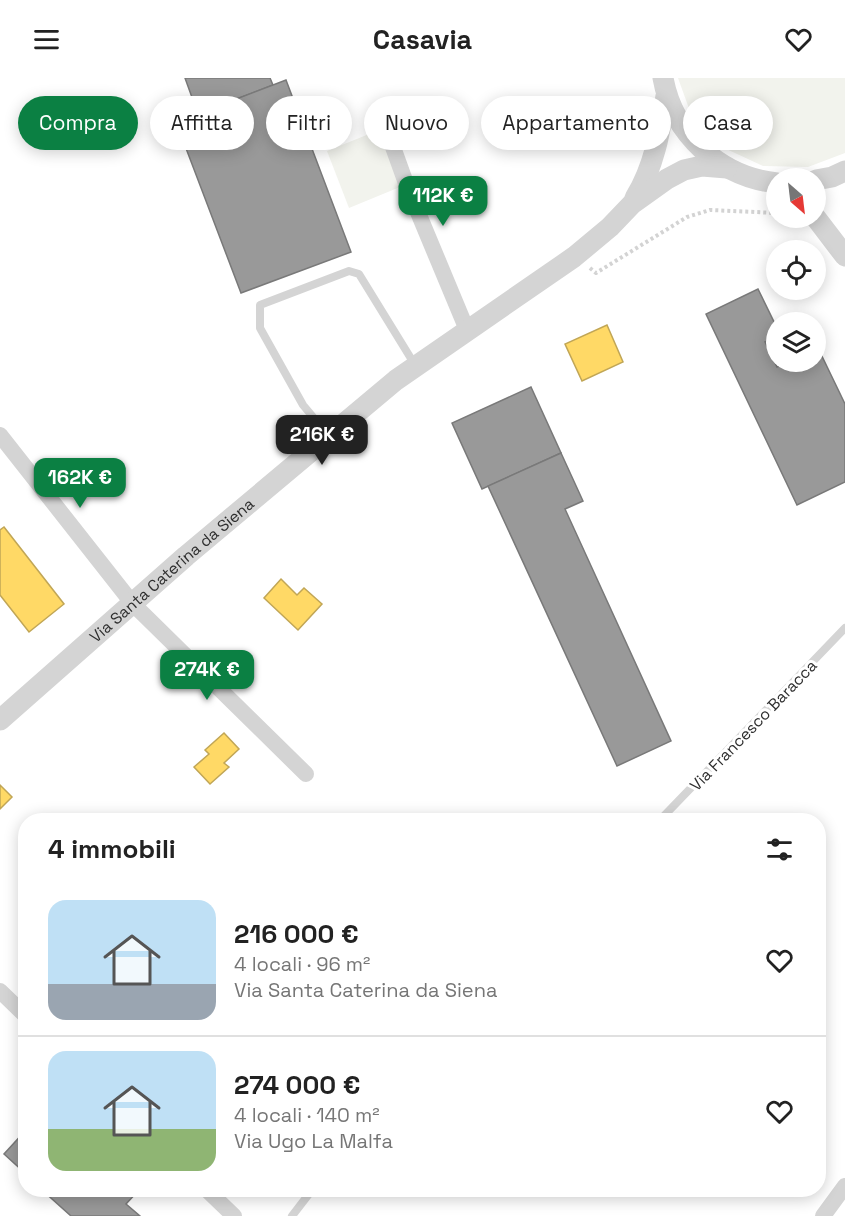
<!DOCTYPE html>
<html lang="it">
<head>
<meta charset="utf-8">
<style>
  body { margin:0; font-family:"Space Grotesk",sans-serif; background:#f6f6f6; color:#222; height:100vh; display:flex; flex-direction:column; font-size:22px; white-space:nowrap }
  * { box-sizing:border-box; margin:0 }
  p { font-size:20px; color:#767676 }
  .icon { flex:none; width:33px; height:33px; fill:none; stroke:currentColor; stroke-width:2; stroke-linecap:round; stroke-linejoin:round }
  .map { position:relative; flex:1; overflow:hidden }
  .details { position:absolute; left:18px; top:735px; width:808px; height:384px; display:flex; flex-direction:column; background:#fff; border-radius:24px; box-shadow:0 3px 15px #0003 }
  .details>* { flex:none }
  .banner { position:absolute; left:18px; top:18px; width:810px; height:54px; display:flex; gap:12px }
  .needle { width:39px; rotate:152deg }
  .controls { position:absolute; left:766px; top:90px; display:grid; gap:12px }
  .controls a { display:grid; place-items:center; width:60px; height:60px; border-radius:50%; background:#fff; box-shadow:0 3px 15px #0003; font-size:30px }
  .price { position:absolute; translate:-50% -51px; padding:0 14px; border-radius:12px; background:#0b8043; color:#fff; font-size:20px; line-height:39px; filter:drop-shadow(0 2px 3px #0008) }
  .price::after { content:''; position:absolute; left:50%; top:36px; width:18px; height:14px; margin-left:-9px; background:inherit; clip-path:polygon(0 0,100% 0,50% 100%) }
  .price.selected { background:#222; color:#fff }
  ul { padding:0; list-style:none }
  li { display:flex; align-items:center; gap:18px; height:150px; padding:0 30px }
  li+li { border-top:2px solid #e0e0e0 }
  li span { display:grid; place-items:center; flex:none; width:168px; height:120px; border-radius:18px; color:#555 }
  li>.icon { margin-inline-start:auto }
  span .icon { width:72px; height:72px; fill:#fffc; stroke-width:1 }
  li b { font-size:26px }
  h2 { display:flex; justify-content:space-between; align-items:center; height:72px; padding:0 30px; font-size:26px }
  .pill { padding:0 21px; border-radius:27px; background:#fff; box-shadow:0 3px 15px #0003; font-size:21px; line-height:54px }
  .pill.selected { background:#0b8043; color:#fff }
  header { display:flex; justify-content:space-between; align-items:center; height:78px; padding:0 30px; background:#fff; font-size:27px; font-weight:700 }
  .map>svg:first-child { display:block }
  .green { fill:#f2f3ed }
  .homes { fill:#ffd966; stroke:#c1a656; stroke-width:1.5 }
  .industry { fill:#999; stroke:#797979; stroke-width:1.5 }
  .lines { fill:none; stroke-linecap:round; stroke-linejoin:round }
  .path { stroke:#d3d3d3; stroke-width:4; stroke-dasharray:3 3; stroke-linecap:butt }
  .service { stroke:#d4d4d4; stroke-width:8 }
  .minor { stroke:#d4d4d4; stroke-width:16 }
  .tertiary { stroke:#d4d4d4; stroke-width:21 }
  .labels { text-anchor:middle; stroke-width:6; stroke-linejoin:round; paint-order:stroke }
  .street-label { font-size:16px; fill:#2f2f2f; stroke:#fff }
</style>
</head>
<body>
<header><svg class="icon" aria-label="menu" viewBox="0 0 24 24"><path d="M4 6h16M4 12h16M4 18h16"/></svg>Casavia<svg class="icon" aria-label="heart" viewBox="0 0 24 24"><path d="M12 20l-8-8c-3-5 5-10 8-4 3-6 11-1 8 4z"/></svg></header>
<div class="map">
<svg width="845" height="1138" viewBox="0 0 845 1138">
  <rect width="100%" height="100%" fill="#fff"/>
  <g class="green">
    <path d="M 678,0 L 845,0 L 845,75 L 808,89 L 763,88 L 722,69 L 691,36 Z"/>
    <path d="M 379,52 L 400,109 L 349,130 L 327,73 Z"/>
  </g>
  <g class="homes">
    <path d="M 607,247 L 623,284 L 582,303 L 565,266 Z"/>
    <path d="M 4,449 L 64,526 L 29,554 L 0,517 L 0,452 Z"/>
    <path d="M 281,501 L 297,517 L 304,510 L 322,526 L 298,552 L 264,520 Z"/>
    <path d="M 224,655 L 239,671 L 224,685 L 229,689 L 210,706 L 194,689 L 209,676 L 205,672 Z"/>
    <path d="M 0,707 L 12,719 L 0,731 Z"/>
  </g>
  <g class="industry">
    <path d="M 185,0 L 270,0 L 273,7 L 198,36 Z"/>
    <path d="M 286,2 L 351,174 L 241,215 L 176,44 Z"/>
    <path d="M 758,211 L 777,250 L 777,259 L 765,264 L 777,289 L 789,284 L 816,284 L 816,271 L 818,270 L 845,326 L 845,404 L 797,427 L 706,236 Z"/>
    <path d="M 531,309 L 561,375 L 482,411 L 452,345 Z"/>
    <path d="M 561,375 L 583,423 L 565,431 L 671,663 L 617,688 L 488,408 Z"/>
    <path d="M 26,1052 L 26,1096 L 4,1076 Z"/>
    <path d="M 42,1112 L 139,1112 L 126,1126 L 140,1138 L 71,1138 Z"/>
  </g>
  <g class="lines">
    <path class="path" d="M 590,190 L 596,195 L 687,139 L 710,132 L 777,135"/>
    <g class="service">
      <path d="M 328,357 L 303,327 L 260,250 L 260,227 L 349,193 L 359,196 L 415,287"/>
      <path d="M 660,742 L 845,550"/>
      <path d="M 292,1138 L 312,1112"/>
    </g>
    <g class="minor">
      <path d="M 389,58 L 407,108 L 467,252"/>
      <path d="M 0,357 L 133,526 L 306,696"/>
      <path d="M 0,913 L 26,938"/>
      <path d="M 207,1112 L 234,1138"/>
      <path d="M 823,1138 L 845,1108"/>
    </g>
    <g class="tertiary">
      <path d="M 663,0 C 673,56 720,99 777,105"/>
      <path d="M 816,102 L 832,99 L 845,93"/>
      <path d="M 635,120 C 654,89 660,54 666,18"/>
      <path d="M 816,140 L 845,178"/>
      <path id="s1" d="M 0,642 L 186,478 L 396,302 L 574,179 L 610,149 L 632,126 L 667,101 L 684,92 L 702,88 L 727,90"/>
    </g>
  </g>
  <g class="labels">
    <g class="street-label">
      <text dy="6" stroke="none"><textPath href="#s1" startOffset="228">Via Santa Caterina da Siena</textPath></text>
      <text transform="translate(753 647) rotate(-46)" y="6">Via Francesco Baracca</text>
    </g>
  </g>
</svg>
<div class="controls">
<a><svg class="needle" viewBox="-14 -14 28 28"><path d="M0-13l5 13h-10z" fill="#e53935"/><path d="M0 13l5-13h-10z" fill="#767676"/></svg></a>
<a><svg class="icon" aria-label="locate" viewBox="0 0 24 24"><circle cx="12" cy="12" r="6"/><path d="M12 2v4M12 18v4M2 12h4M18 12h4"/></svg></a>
<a><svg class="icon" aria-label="layers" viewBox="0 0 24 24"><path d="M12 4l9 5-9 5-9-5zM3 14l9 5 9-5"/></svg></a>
</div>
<b class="price" style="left:443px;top:149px">112K €</b>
<b class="price selected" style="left:322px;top:388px">216K €</b>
<b class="price" style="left:80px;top:431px">162K €</b>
<b class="price" style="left:207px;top:623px">274K €</b>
<div class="banner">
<a class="pill selected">Compra</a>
<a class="pill">Affitta</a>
<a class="pill">Filtri</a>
<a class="pill">Nuovo</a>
<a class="pill">Appartamento</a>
<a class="pill">Casa</a>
</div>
<section class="details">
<h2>4 immobili<svg class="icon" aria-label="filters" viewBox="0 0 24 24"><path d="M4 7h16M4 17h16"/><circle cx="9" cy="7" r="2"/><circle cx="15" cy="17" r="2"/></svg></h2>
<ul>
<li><span style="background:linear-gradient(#bfe0f5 70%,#9aa5b1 0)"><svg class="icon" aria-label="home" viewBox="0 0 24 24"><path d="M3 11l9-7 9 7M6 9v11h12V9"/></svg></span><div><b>216 000 €</b><p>4 locali · 96 m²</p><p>Via Santa Caterina da Siena</p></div><svg class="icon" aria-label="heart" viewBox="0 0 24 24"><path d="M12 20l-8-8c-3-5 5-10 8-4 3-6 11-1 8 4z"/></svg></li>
<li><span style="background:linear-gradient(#bfe0f5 65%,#8fb573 0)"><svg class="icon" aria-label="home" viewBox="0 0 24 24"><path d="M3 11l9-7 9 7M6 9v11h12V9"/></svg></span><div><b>274 000 €</b><p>4 locali · 140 m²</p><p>Via Ugo La Malfa</p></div><svg class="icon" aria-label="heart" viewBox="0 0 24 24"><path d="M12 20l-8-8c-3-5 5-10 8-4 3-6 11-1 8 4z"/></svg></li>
</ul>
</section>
</div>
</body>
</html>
